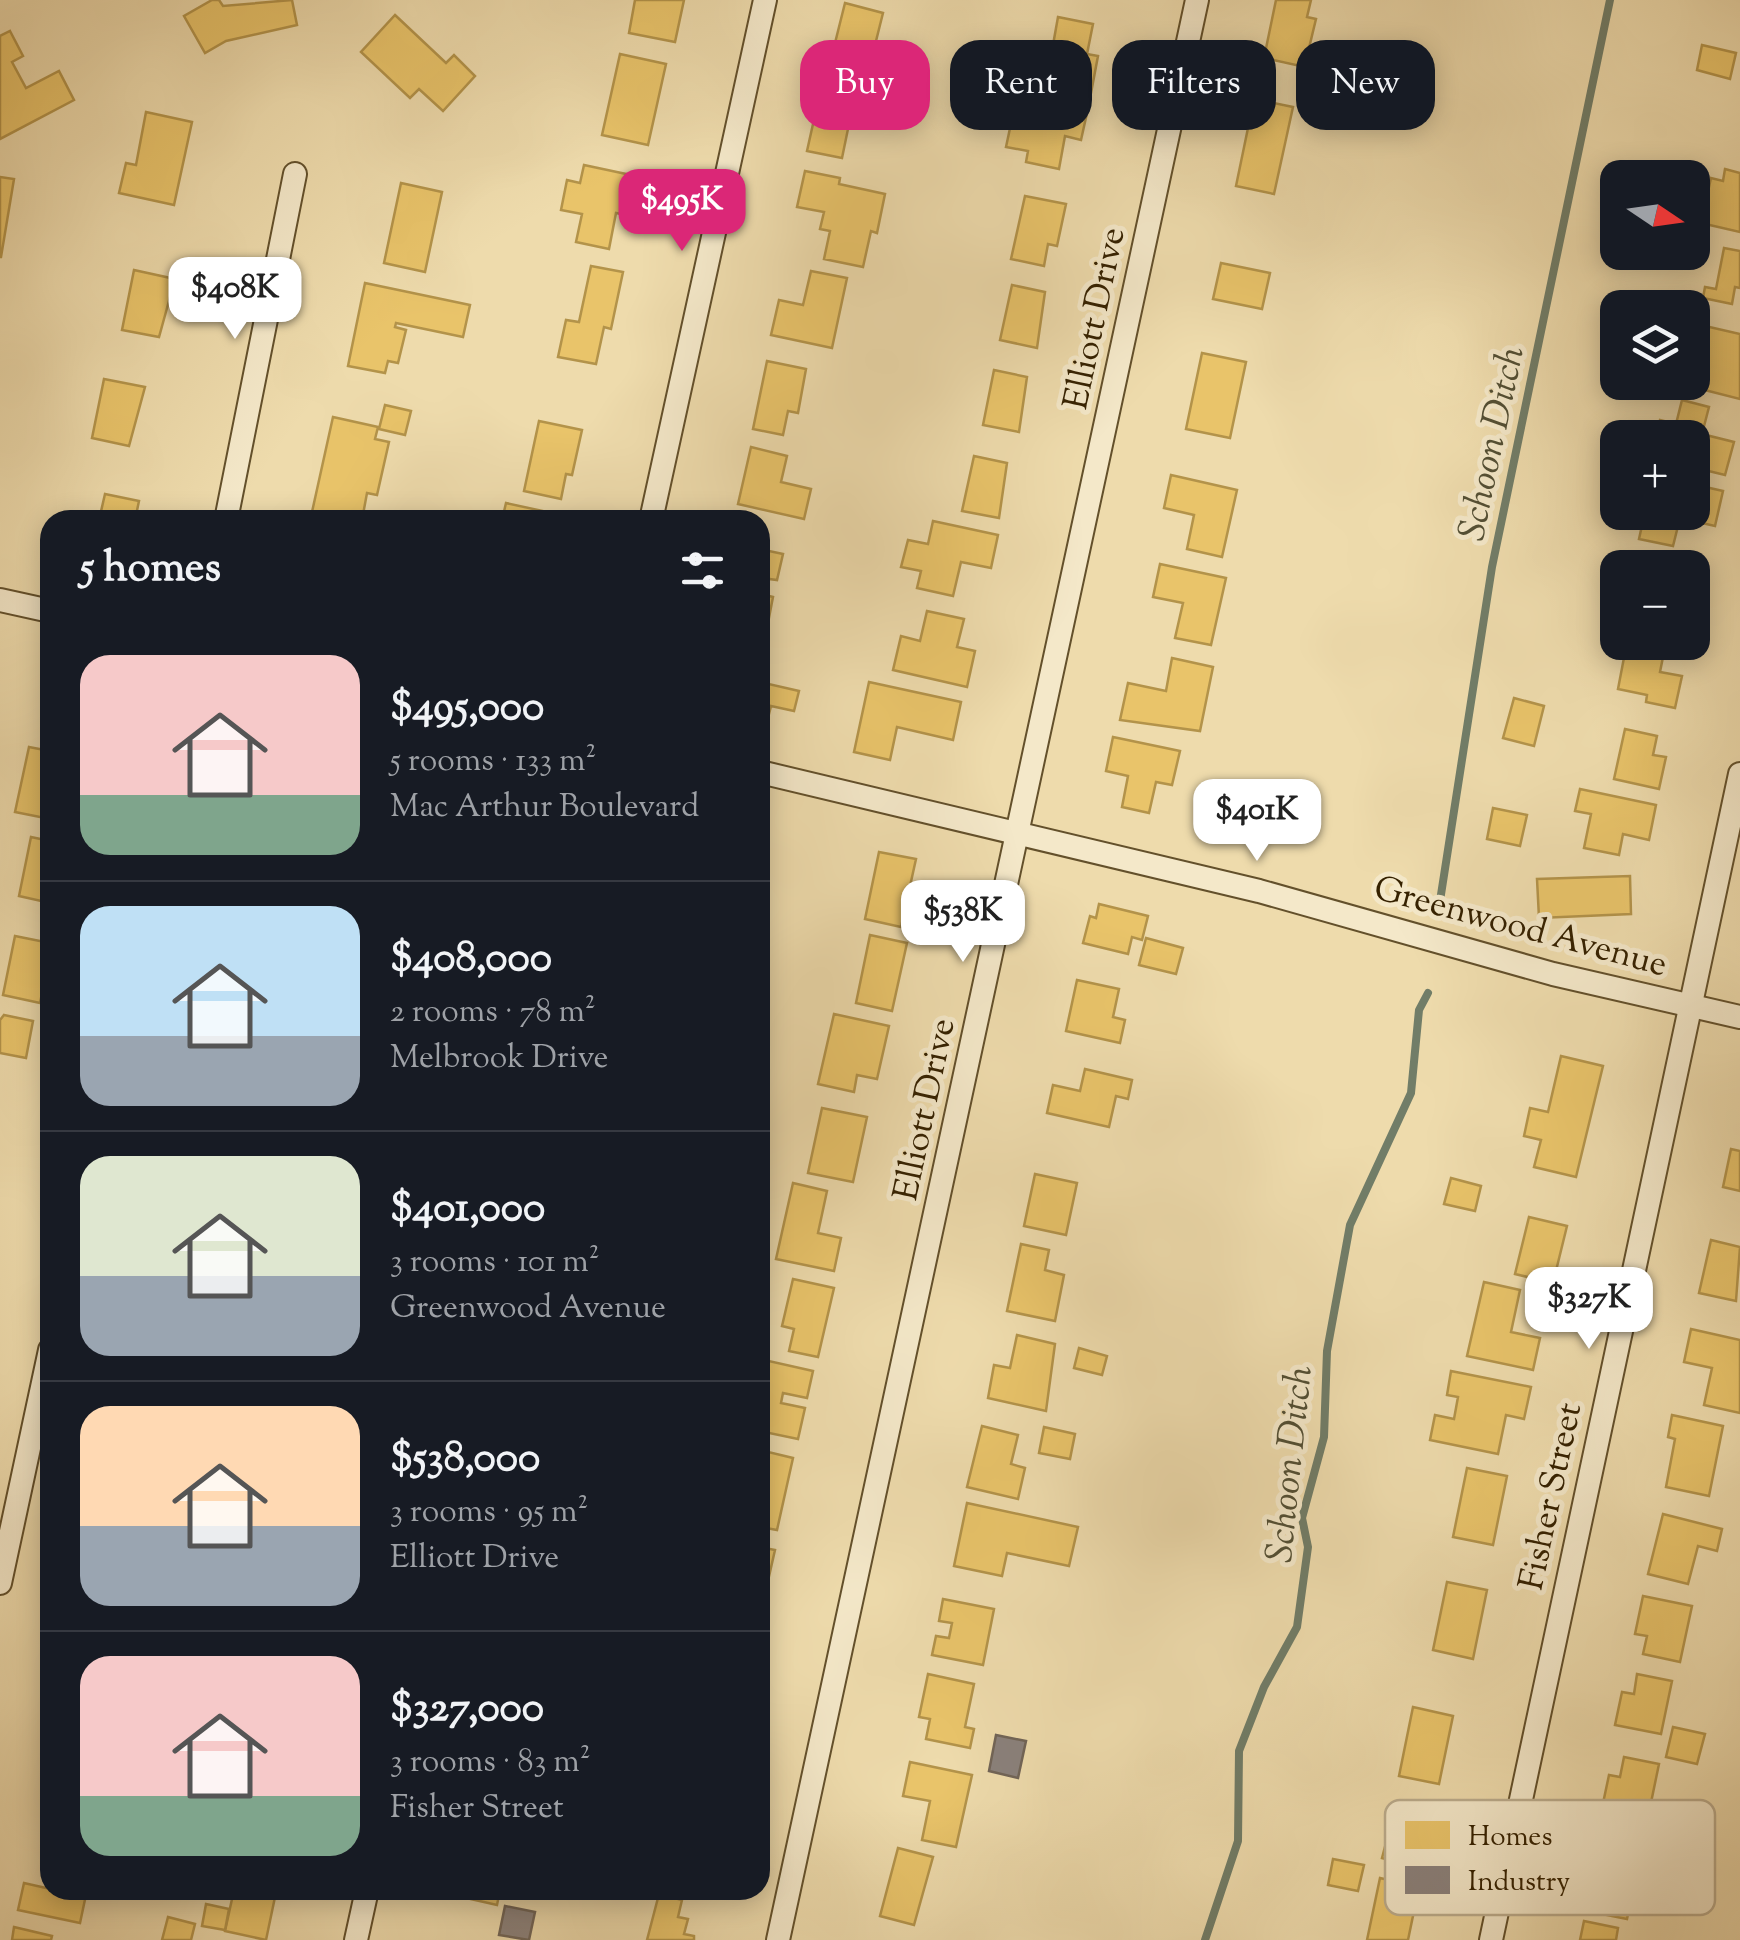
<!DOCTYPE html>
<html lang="en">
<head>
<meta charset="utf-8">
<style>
  body { margin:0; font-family:"Sorts Mill Goudy",serif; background:#20242c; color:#f1f3f6; height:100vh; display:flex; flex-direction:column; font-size:38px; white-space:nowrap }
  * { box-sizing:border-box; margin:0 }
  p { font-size:32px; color:#9ea1a6 }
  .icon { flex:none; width:55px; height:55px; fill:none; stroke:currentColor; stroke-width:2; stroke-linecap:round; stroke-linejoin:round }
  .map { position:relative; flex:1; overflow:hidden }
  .drawer { position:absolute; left:40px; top:510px; width:730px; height:1390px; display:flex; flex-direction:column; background:#171b24; border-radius:30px; box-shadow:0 5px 25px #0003 }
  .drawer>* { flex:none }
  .top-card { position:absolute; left:800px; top:40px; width:790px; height:90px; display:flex; gap:20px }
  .needle { width:65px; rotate:103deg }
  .fabs { position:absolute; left:1600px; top:160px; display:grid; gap:20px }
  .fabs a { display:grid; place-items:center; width:110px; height:110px; border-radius:20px; background:#171b24; box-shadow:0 5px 25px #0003; font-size:50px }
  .price { position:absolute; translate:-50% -85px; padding:0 22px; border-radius:20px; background:#fff; color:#222; font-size:32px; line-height:65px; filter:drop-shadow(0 2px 5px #0008) }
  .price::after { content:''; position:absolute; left:50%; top:60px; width:30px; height:22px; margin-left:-15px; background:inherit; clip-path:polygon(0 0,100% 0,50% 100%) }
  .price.selected { background:#db2777; color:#fff }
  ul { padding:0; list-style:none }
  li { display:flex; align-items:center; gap:30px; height:250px; padding:0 40px }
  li+li { border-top:2px solid #363941 }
  li span { display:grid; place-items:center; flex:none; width:280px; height:200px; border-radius:30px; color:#555 }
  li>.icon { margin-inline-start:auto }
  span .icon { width:120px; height:120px; fill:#fffc; stroke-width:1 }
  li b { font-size:42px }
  h2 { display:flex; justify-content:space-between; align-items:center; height:120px; padding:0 40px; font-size:42px }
  .pill { padding:0 35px; border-radius:30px; background:#171b24; box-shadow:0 5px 25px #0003; font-size:35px; line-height:90px }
  .pill.selected { background:#db2777; color:#fff }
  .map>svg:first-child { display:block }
  .homes { fill:#e9c46a; stroke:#b3934a; stroke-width:2.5 }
  .industry { fill:#8a817c; stroke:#706457; stroke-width:2.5 }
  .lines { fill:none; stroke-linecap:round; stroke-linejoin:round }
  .stream { stroke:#717d68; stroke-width:8 }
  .street-casing { stroke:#63502b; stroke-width:26 }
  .street { stroke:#f4e8c9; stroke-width:22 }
  .labels { text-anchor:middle; stroke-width:10; stroke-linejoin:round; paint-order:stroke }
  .street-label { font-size:35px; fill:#352100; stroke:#f4e8c9 }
  .water-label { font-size:38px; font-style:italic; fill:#534f34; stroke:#f4e8c9 }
  .key { fill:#f4e8c9; stroke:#bbac8d; stroke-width:2.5 }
  .key-label { font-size:28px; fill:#352100 }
</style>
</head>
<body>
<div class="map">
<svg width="1740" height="1940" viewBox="0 0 1740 1940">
  <rect width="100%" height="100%" fill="#eedbac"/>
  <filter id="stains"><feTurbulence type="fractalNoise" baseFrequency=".002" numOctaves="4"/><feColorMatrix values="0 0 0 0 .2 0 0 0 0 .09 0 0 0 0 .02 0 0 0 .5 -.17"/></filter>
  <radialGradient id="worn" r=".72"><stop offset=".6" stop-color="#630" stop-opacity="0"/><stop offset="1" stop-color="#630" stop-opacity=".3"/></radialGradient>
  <g class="homes">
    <path d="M 212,0 L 219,0 L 223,6 L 292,0 L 297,25 L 226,41 L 205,53 L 184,16 Z"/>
    <path d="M 635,0 L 684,0 L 675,42 L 629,33 Z"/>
    <path d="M 1276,0 L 1311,0 L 1307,17 L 1316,19 L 1309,48 L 1327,52 L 1323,71 L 1264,58 Z"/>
    <path d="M 845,3 L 883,13 L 868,73 L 830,63 Z"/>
    <path d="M 395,15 L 446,63 L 454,55 L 475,76 L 443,111 L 419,89 L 410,98 L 361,52 Z"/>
    <path d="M 1058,17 L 1093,24 L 1087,54 L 1098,56 L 1091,93 L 1046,84 Z"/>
    <path d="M 10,31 L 23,56 L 12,62 L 26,88 L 59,71 L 74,100 L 0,139 L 0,36 Z"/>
    <path d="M 1702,45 L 1736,53 L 1730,79 L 1697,70 Z"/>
    <path d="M 620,54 L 666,64 L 648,145 L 602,135 Z"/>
    <path d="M 821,88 L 855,95 L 842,158 L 807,151 Z"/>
    <path d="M 1254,99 L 1293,107 L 1274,194 L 1236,186 Z"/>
    <path d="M 1034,101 L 1087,113 L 1081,140 L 1065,136 L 1059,169 L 1026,162 L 1028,151 L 1006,147 L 1012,119 L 1030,123 Z"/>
    <path d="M 146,112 L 192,122 L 174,205 L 119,193 L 126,163 L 136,165 Z"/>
    <path d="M 584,165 L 645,178 L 637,217 L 616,213 L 609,249 L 576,242 L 582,214 L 561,210 L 567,180 L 580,183 Z"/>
    <path d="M 1725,169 L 1740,173 L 1740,232 L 1701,223 L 1711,178 L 1723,181 Z"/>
    <path d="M 805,171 L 840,178 L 839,184 L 885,194 L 877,233 L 871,231 L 863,267 L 824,259 L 830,231 L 820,229 L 824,212 L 797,207 Z"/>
    <path d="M 0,177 L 14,179 L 1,257 L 0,257 Z"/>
    <path d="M 401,183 L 442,192 L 425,272 L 384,263 Z"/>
    <path d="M 1025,196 L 1066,204 L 1057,246 L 1048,244 L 1044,266 L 1011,259 Z"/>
    <path d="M 1724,248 L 1740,251 L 1740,288 L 1735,287 L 1732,304 L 1703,298 L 1705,287 L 1716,289 Z"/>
    <path d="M 1221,263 L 1270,273 L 1262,309 L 1213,299 Z"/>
    <path d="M 591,266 L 623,272 L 611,329 L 604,327 L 596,364 L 558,357 L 566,320 L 579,322 Z"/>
    <path d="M 134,270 L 175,279 L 159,337 L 122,330 Z"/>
    <path d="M 811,271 L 847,278 L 832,348 L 771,335 L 779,300 L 803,305 Z"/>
    <path d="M 365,283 L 470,305 L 463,337 L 396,323 L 395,327 L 406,330 L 398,363 L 388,361 L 385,373 L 348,366 Z"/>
    <path d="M 1012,285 L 1045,292 L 1037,348 L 1000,340 Z"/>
    <path d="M 1692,323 L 1740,334 L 1740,399 L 1693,387 L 1699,363 L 1692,361 Z"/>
    <path d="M 1202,353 L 1246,362 L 1230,438 L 1186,429 Z"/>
    <path d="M 767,361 L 806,369 L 798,413 L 788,411 L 783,435 L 753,429 Z"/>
    <path d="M 994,370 L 1027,377 L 1019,432 L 983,425 Z"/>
    <path d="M 104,379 L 145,387 L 129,446 L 92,438 Z"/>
    <path d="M 1682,400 L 1709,407 L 1702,434 L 1734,442 L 1725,475 L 1692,467 L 1692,438 L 1656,436 L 1660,420 L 1676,424 Z"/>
    <path d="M 385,405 L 411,411 L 405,435 L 379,429 Z"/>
    <path d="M 333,417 L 378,427 L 375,439 L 389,442 L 377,495 L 367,493 L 362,520 L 312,512 Z"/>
    <path d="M 539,421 L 582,430 L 572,475 L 566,474 L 561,499 L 524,491 Z"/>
    <path d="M 751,447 L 787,456 L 781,482 L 811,489 L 804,519 L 738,504 Z"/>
    <path d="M 974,456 L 1007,463 L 999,518 L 962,511 Z"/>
    <path d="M 1171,475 L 1237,490 L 1222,557 L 1187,549 L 1194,515 L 1164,508 Z"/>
    <path d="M 1692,484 L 1723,491 L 1715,526 L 1680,518 L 1673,546 L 1639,539 L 1645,512 L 1692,512 Z"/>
    <path d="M 105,494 L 139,501 L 135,520 L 99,520 Z"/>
    <path d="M 506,503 L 570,517 L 569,520 L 502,520 Z"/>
    <path d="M 933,521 L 998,535 L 991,568 L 961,562 L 953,596 L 917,588 L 921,571 L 901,567 L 908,540 L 928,544 Z"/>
    <path d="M 760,549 L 783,554 L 777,580 L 769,579 L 765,595 L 773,597 L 767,628 L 760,627 Z"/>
    <path d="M 1160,564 L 1226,578 L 1211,645 L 1175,638 L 1183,603 L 1153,597 Z"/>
    <path d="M 927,611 L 964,619 L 957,647 L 975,651 L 967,687 L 893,670 L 901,636 L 920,641 Z"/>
    <path d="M 1627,642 L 1666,642 L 1660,672 L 1682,676 L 1675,708 L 1646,702 L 1647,695 L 1618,689 Z"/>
    <path d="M 1172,658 L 1213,667 L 1200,731 L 1120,720 L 1128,683 L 1166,691 Z"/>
    <path d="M 760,682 L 799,691 L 794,711 L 771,706 L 767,722 L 760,721 Z"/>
    <path d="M 869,682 L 961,702 L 953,740 L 897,727 L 890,760 L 854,752 Z"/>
    <path d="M 1514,698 L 1544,706 L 1534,746 L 1503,738 Z"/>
    <path d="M 1625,729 L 1657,736 L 1653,755 L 1666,757 L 1659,789 L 1614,779 Z"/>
    <path d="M 1113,737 L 1180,751 L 1172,785 L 1156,782 L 1149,813 L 1122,807 L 1128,776 L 1106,771 Z"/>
    <path d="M 29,747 L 50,751 L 50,819 L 15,812 Z"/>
    <path d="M 1580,789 L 1656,805 L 1649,840 L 1623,834 L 1619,855 L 1584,848 L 1591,814 L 1575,811 Z"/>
    <path d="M 1493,808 L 1527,815 L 1520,846 L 1487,839 Z"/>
    <path d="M 31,837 L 50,841 L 50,903 L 19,896 Z"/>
    <path d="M 879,852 L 916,859 L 901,927 L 865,919 Z"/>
    <path d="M 1630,876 L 1631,914 L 1539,918 L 1537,879 Z"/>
    <path d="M 1099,904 L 1148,916 L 1142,940 L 1132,937 L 1128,954 L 1083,943 L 1090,916 L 1096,918 Z"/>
    <path d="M 870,935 L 907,943 L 892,1011 L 856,1003 Z"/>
    <path d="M 15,936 L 50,943 L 50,974 L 46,974 L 40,1003 L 3,995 Z"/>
    <path d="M 1146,938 L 1183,948 L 1176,974 L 1139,965 Z"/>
    <path d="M 1077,980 L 1119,989 L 1113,1017 L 1125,1020 L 1120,1043 L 1066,1031 Z"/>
    <path d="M 834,1014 L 889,1026 L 877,1079 L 857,1075 L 854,1092 L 818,1084 Z"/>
    <path d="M 4,1015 L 33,1021 L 26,1058 L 0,1053 L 0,1020 Z"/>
    <path d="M 1561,1056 L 1603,1066 L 1576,1177 L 1534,1167 L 1541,1140 L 1524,1136 L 1530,1108 L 1548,1112 Z"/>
    <path d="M 1085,1069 L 1132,1080 L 1128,1099 L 1116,1096 L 1109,1127 L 1047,1113 L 1053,1085 L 1080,1091 Z"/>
    <path d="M 822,1108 L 867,1117 L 853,1182 L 808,1173 Z"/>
    <path d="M 1731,1149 L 1740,1151 L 1740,1191 L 1723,1187 Z"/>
    <path d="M 1035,1174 L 1077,1183 L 1066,1235 L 1024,1226 Z"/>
    <path d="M 1451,1178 L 1481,1186 L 1475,1211 L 1444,1204 Z"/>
    <path d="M 793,1183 L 827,1191 L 818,1233 L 841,1238 L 834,1271 L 776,1259 Z"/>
    <path d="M 1529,1217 L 1567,1226 L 1553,1283 L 1515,1274 Z"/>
    <path d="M 1711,1240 L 1740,1247 L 1736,1301 L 1699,1293 Z"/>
    <path d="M 1021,1244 L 1049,1250 L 1045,1270 L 1064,1275 L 1055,1321 L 1007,1311 Z"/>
    <path d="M 793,1279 L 834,1288 L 818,1357 L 789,1351 L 794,1329 L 782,1326 Z"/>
    <path d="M 1484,1282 L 1520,1290 L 1511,1332 L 1540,1338 L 1533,1370 L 1467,1356 Z"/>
    <path d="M 1691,1329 L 1740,1340 L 1740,1413 L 1704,1405 L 1712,1368 L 1684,1362 Z"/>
    <path d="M 1017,1335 L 1055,1344 L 1046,1411 L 988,1398 L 994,1365 L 1010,1368 Z"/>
    <path d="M 1079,1348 L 1107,1356 L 1102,1375 L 1074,1368 Z"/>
    <path d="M 760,1359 L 813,1371 L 807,1398 L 783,1393 L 781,1403 L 805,1408 L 798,1439 L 760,1431 Z"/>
    <path d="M 1451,1371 L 1531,1387 L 1524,1419 L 1506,1415 L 1498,1454 L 1430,1440 L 1435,1415 L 1454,1419 L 1458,1397 L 1447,1395 Z"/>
    <path d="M 1672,1415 L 1723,1426 L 1709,1496 L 1666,1487 L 1675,1439 L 1668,1437 Z"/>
    <path d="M 982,1426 L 1018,1435 L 1011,1464 L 1025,1468 L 1018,1499 L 967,1487 Z"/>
    <path d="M 1044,1427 L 1075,1434 L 1070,1459 L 1039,1453 Z"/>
    <path d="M 760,1450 L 793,1458 L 777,1530 L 760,1527 Z"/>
    <path d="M 1467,1468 L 1507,1476 L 1493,1545 L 1453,1537 Z"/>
    <path d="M 967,1503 L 1078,1527 L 1069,1566 L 1007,1553 L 1002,1576 L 954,1566 Z"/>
    <path d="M 1663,1514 L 1722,1529 L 1717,1551 L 1698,1546 L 1688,1584 L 1648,1574 Z"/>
    <path d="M 760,1547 L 775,1550 L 760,1616 Z"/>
    <path d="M 1447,1582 L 1487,1590 L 1473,1659 L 1433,1650 Z"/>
    <path d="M 1643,1596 L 1692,1606 L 1680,1662 L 1643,1654 L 1647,1636 L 1635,1634 Z"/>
    <path d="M 943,1599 L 994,1609 L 983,1665 L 932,1655 L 936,1636 L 949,1638 L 952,1623 L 939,1621 Z"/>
    <path d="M 928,1674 L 974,1684 L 965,1727 L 974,1729 L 970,1748 L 926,1739 L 930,1719 L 919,1717 Z"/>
    <path d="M 1637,1674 L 1672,1681 L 1661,1734 L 1615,1725 L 1622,1692 L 1634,1694 Z"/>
    <path d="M 1413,1707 L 1453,1716 L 1439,1784 L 1399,1776 Z"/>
    <path d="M 1673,1727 L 1705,1734 L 1697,1764 L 1666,1757 Z"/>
    <path d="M 1624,1757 L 1659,1764 L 1648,1817 L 1602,1808 L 1609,1775 L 1620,1777 Z"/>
    <path d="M 910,1762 L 972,1775 L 956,1847 L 922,1840 L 930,1801 L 903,1796 Z"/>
    <path d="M 1396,1805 L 1434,1815 L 1421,1868 L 1382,1858 Z"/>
    <path d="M 1594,1841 L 1641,1851 L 1627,1919 L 1592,1912 L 1598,1881 L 1585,1878 Z"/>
    <path d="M 898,1848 L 933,1857 L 914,1925 L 880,1916 Z"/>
    <path d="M 1333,1859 L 1364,1865 L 1358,1891 L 1328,1885 Z"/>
    <path d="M 50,1869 L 50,1890 L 87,1890 L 80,1923 L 18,1910 L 24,1883 L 46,1888 Z"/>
    <path d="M 1380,1878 L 1419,1887 L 1408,1940 L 1367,1940 Z"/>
    <path d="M 234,1890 L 275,1897 L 266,1940 L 225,1931 Z"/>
    <path d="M 464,1890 L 500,1890 L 497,1905 L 462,1897 Z"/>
    <path d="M 659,1894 L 682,1900 L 678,1917 L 688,1919 L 684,1934 L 694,1936 L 694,1940 L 647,1940 Z"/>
    <path d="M 206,1904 L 229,1909 L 225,1930 L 202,1926 Z"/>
    <path d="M 168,1917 L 195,1924 L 191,1940 L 162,1940 Z"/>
    <path d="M 1584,1921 L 1618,1928 L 1616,1940 L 1580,1940 Z"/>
    <path d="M 14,1927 L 52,1936 L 51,1940 L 12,1940 Z"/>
  </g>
  <g class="industry">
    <path d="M 996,1735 L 1026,1741 L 1018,1778 L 989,1771 Z"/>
    <path d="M 505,1906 L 535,1912 L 529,1940 L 499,1935 Z"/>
  </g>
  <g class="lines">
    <g class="stream">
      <path d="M 1440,901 L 1492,567 L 1610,0"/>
      <path d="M 1205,1940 L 1238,1841 L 1239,1751 L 1264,1687 L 1297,1627 L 1308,1547 L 1302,1518 L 1324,1437 L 1327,1351 L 1350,1225 L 1411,1093 L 1419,1010 L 1428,993"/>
    </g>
    <g class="street-casing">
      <g id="street">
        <path d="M 226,520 L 295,174"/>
        <path d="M 651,520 L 765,0"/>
        <path d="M 0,600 L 50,611"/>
        <path d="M 760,772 L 1259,891 L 1553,974 L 1740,1017"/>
        <path d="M 0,1583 L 50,1350"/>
        <path d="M 356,1940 L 367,1890"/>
        <path d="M 778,1940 L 1197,0"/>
        <path d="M 1491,1940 L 1740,774"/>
      </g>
    </g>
    <use href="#street" class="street"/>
  </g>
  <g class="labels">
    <g class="street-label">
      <text transform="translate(1093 318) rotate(-78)" y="12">Elliott Drive</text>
      <text transform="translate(1521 925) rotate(15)" y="12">Greenwood Avenue</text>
      <text transform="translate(923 1109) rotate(-78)" y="12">Elliott Drive</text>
      <text transform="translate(1549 1496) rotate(-78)" y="12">Fisher Street</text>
    </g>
    <g class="water-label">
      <text transform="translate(1490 443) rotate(-78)" y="13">Schoon Ditch</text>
      <text transform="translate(1288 1464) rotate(-84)" y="13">Schoon Ditch</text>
    </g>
  </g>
  <rect x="1385" y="1800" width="330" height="115" rx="15" class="key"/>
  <rect x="1405" y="1821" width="45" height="28" fill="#e9c46a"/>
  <rect x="1405" y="1866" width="45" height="28" fill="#8a817c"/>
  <g class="key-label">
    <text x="1468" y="1845">Homes</text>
    <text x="1468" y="1890">Industry</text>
  </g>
  <rect width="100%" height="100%" filter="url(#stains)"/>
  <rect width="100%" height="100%" fill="url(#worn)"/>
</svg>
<div class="fabs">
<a><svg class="needle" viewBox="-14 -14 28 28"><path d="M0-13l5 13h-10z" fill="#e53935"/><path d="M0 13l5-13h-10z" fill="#9ea1a6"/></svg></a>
<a><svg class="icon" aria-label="layers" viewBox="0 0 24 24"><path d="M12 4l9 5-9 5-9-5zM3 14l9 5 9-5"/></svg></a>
<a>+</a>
<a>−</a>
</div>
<b class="price selected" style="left:682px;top:254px">$495K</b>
<b class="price" style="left:235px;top:342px">$408K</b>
<b class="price" style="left:1257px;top:864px">$401K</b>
<b class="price" style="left:963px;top:965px">$538K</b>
<b class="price" style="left:1589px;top:1352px">$327K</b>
<div class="top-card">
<a class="pill selected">Buy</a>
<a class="pill">Rent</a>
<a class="pill">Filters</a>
<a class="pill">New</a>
</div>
<section class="drawer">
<h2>5 homes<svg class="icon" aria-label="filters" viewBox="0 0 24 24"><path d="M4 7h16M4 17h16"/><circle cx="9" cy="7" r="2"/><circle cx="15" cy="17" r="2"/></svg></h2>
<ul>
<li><span style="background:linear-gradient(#f6c9c9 70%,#7fa58c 0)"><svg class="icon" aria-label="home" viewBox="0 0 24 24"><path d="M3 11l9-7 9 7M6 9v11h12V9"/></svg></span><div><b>$495,000</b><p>5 rooms · 133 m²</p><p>Mac Arthur Boulevard</p></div></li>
<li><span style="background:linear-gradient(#bfe0f5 65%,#9aa5b1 0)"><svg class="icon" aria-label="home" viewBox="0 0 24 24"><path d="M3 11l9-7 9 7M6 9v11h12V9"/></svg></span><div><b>$408,000</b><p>2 rooms · 78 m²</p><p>Melbrook Drive</p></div></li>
<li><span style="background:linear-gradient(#dfe7d0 60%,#9aa5b1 0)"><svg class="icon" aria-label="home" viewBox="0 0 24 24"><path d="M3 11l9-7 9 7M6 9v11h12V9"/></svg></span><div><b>$401,000</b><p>3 rooms · 101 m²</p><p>Greenwood Avenue</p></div></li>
<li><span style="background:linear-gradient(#ffd9b3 60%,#9aa5b1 0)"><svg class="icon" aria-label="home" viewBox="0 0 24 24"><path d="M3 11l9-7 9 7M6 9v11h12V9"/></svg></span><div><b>$538,000</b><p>3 rooms · 95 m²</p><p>Elliott Drive</p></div></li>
<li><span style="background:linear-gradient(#f6c9c9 70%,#7fa58c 0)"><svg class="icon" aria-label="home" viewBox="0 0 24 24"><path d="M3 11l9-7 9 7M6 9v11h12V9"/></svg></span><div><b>$327,000</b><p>3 rooms · 83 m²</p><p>Fisher Street</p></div></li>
</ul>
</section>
</div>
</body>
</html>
